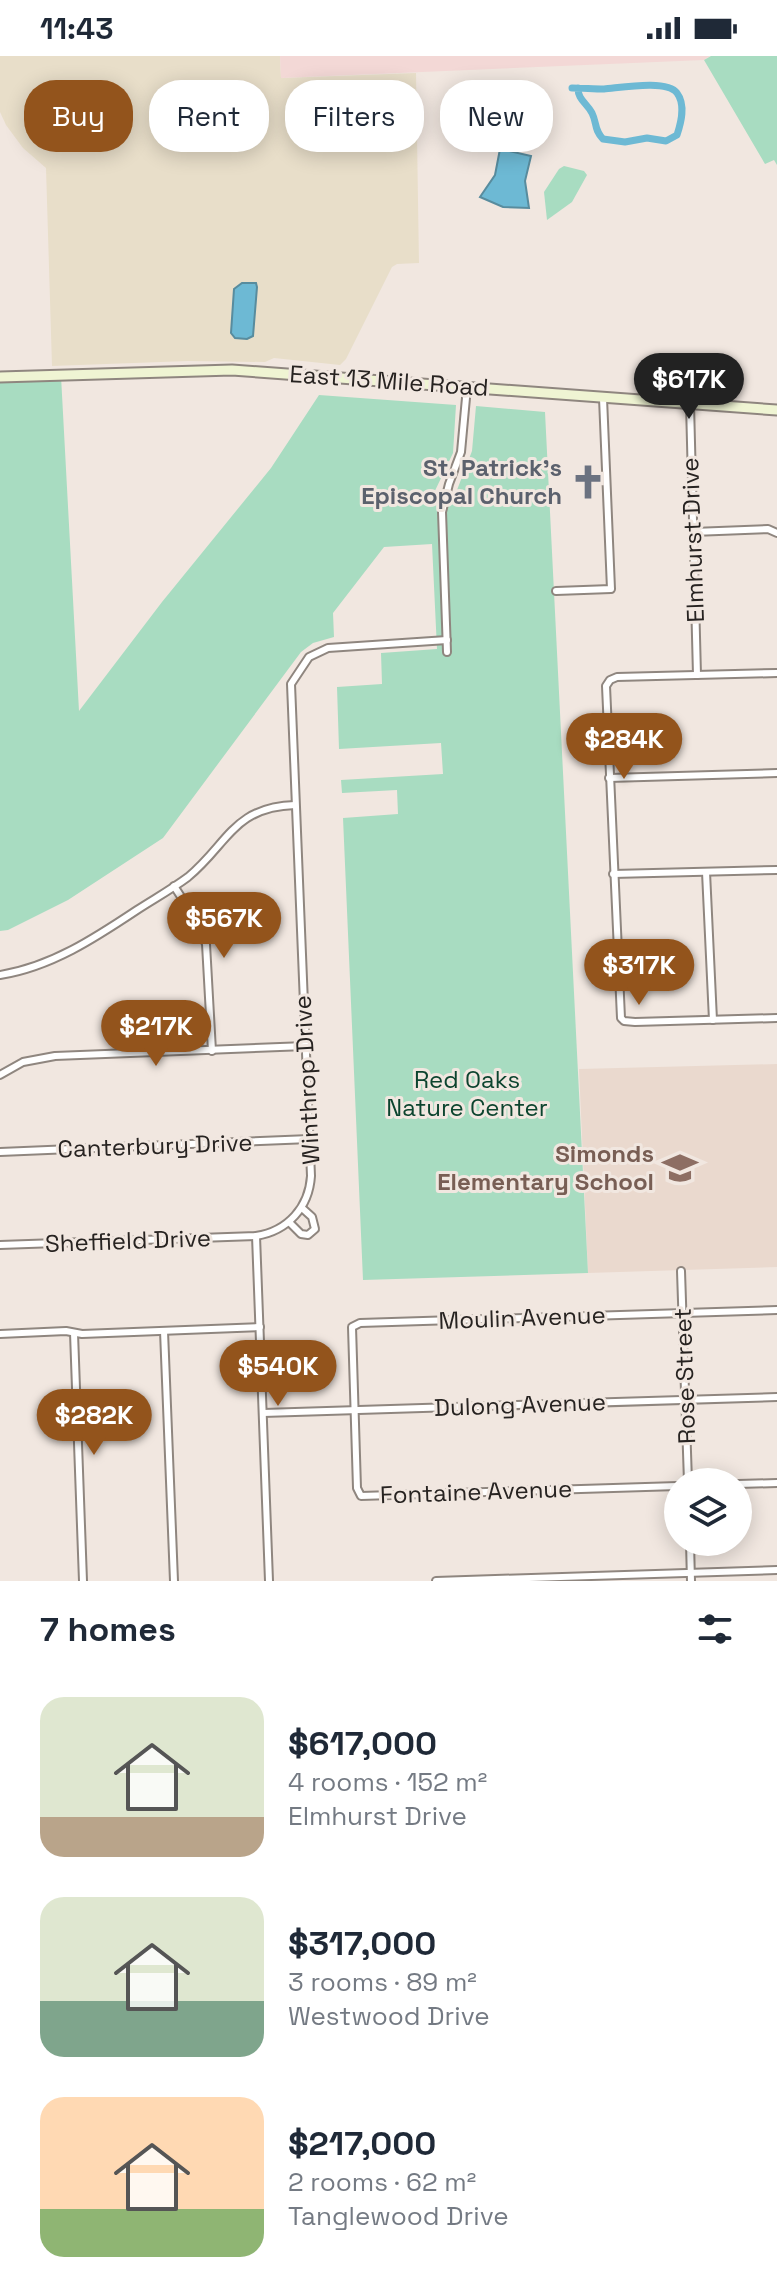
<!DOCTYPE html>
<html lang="en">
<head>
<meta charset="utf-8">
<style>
  body { margin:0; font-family:"Space Grotesk",sans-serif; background:#f2f2f3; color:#1f2937; height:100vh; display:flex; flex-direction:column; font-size:30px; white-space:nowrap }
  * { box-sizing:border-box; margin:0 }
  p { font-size:26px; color:#747a83 }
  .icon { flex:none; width:44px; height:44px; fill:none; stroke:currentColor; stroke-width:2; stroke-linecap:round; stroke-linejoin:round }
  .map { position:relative; height:1525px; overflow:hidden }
  .sheet { display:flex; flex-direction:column; background:#fff; flex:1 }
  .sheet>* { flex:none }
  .guide { position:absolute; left:24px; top:24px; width:730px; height:72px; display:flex; gap:16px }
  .controls { position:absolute; left:664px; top:1412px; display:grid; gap:16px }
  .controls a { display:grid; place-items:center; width:88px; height:88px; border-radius:50%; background:#fff; box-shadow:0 4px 20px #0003; font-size:40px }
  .price { position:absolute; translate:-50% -68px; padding:0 18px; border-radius:28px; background:#93541c; color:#fff; font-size:26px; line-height:52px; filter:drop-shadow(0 2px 4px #0008) }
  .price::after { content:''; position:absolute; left:50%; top:48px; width:24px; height:18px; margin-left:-12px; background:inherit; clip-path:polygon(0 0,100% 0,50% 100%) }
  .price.on { background:#222; color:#fff }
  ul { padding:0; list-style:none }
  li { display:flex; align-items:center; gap:24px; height:200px; padding:0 40px }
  li span { display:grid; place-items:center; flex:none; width:224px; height:160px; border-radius:24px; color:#555 }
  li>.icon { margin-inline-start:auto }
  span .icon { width:96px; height:96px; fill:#fffc; stroke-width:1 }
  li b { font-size:34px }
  h2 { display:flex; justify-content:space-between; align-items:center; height:96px; padding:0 40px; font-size:34px }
  .chip { padding:0 28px; border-radius:32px; background:#fff; box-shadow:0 4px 20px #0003; font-size:28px; line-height:72px }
  .chip.on { background:#93541c; color:#fff }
  .status { display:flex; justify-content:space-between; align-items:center; height:56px; padding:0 40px; background:#fff; direction:ltr }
  .status svg { height:22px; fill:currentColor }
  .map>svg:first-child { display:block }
  .commercial { fill:#e8dec9 }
  .industrial { fill:#f3d8d6 }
  .built { fill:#ead9ce }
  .green { fill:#a8dcc1 }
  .water { fill:#6db9d4; stroke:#588c9e; stroke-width:2 }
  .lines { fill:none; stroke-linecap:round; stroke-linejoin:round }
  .canal { stroke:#6db9d4; stroke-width:7 }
  .street-casing { stroke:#8f867f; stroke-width:10 }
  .secondary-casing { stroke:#8f867f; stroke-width:13 }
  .street { stroke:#fff; stroke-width:6 }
  .secondary { stroke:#eff4d3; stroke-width:9 }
  .labels { text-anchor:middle; stroke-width:6; stroke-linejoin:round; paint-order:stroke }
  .street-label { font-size:24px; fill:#272321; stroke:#f1e7e0 }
  .worship-label { font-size:24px; font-weight:bold; fill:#5b616d; stroke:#f1e7e0; text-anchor:end }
  .park-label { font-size:24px; fill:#0c442e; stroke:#f1e7e0 }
  .education-label { font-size:24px; font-weight:bold; fill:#785e54; stroke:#f1e7e0; text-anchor:end }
</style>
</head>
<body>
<div class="status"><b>11:43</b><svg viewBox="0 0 49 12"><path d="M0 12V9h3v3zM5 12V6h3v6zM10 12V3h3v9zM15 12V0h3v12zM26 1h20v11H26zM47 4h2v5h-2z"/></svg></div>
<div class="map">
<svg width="777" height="1525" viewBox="0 0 777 1525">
  <rect width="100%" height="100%" fill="#f1e7e0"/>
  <path class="commercial" d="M 0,0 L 280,0 L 281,22 L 416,17 L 419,207 L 397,208 L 392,211 L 346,303 L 340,309 L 274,302 L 265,306 L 188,305 L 52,310 L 46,112 L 23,92 L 6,69 L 0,56 Z"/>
  <path class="industrial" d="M 280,0 L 710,0 L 704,4 L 281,22 Z"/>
  <path class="built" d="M 777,1008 L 777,1211 L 588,1217 L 579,1013 Z"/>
  <g class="green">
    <path d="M 711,0 L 777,0 L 777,109 L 774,104 L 765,108 L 704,4 Z"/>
    <path d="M 564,110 L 584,115 L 587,119 L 572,146 L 547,164 L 544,136 L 559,113 Z"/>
    <path d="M 61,320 L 79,655 L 162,546 L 271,412 L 319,339 L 456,349 L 453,397 L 432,441 L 452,447 L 472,395 L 476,350 L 545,356 L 588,1217 L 363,1224 L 343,762 L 398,758 L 397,734 L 342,737 L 341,724 L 443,718 L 441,687 L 339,693 L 337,631 L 382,628 L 381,597 L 437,593 L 432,488 L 384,491 L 333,557 L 334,581 L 313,587 L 301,596 L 163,782 L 68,844 L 8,874 L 0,875 L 0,322 Z"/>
  </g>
  <g class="water">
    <path d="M 500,93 L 531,100 L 525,125 L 529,152 L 503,151 L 480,141 L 495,119 Z"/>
    <path d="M 242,227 L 256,227 L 257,231 L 253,280 L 247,283 L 235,282 L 231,277 L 234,233 Z"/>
  </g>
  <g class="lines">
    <path class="canal" d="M 572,32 C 583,32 593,33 604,33 C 619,32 667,23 677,37 C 686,49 681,67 677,79 L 666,85 L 647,82 L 625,86 L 603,83 C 594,74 597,67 592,57 C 586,46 578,44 578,32"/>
    <g class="street-casing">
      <g id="street">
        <path d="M 690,348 L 697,619"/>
        <path d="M 693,476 L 768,473 L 777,477"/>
        <path d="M 556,535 L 611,533 L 603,342"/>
        <path d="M 447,596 L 442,456 L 449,428 L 461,396 L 467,331"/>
        <path d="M 777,617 L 617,621 L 610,624 L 606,630 L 621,962 L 624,965 L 635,966 L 777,962"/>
        <path d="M 609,722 L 777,717"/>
        <path d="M 706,816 L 713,964"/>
        <path d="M 613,818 L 777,814"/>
        <path d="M 174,830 L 196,864 L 206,888 L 212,995"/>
        <path d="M 0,919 C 51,911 95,882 137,854 C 154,843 172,833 188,821 C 228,788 233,751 295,749"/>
        <path d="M 0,1019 L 23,1006 L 55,1000 L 306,990"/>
        <path d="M 0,1096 L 310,1083"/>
        <path d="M 289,1166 L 301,1178 L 308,1179 L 315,1173 L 312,1161 L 302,1152"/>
        <path d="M 256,1180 L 269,1525"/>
        <path d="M 0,1189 L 256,1180 C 288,1175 309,1151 311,1120 L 291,628 L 309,601 L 328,592 L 447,584"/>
        <path d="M 681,1215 L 688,1426"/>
        <path d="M 164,1275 L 174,1525"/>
        <path d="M 74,1277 L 83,1525"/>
        <path d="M 0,1278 L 66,1275 L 82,1278 L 260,1271"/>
        <path d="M 263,1357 L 777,1341"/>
        <path d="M 738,1428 L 777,1427"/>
        <path d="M 678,1430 L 361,1440 L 357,1432 L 352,1271 L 360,1267 L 777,1254"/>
        <path d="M 690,1486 L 691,1525"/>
        <path d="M 436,1525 L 777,1514"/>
      </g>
    </g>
    <g class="secondary-casing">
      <path id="secondary" d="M 0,321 L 232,314 L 777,354"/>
    </g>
    <use href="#street" class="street"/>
    <use href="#secondary" class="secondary"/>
  </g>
  <defs>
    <g id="church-bare" transform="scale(2.76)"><path d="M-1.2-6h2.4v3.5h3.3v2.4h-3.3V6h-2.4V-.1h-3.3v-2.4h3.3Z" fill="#6b7280" stroke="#f1e7e0" stroke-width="2.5" paint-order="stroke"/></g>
    <g id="school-bare" transform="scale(2.76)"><path d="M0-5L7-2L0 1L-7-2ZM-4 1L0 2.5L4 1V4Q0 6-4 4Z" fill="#8d6e63" stroke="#f1e7e0" stroke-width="2.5" paint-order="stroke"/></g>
  </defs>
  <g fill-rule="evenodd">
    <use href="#church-bare" x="588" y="426"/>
    <use href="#school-bare" x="680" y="1112"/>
  </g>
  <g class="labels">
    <g class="street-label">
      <text transform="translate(389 325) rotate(4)" y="8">East 13 Mile Road</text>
      <text transform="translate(693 484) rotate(-92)" y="8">Elmhurst Drive</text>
      <text transform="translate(307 1024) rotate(-93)" y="8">Winthrop Drive</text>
      <text transform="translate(155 1090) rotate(-2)" y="8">Canterbury Drive</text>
      <text transform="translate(128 1185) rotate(-2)" y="8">Sheffield Drive</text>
      <text transform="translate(522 1262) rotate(-2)" y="8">Moulin Avenue</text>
      <text transform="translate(685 1320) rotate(-92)" y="8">Rose Street</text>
      <text transform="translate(520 1349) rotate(-2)" y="8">Dulong Avenue</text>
      <text transform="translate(476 1436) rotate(-2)" y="8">Fontaine Avenue</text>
    </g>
    <g class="worship-label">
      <text x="562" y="420">St. Patrick's<tspan x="562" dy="28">Episcopal Church</tspan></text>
    </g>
    <g class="park-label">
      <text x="467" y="1032">Red Oaks<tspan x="467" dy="28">Nature Center</tspan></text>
    </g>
    <g class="education-label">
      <text x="654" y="1106">Simonds<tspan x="654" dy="28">Elementary School</tspan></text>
    </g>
  </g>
</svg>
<div class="controls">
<a><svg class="icon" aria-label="layers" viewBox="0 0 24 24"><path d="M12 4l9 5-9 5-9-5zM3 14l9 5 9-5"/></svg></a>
</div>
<b class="price on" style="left:689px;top:365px">$617K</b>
<b class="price" style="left:624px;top:725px">$284K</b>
<b class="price" style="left:224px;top:904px">$567K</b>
<b class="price" style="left:639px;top:951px">$317K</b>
<b class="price" style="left:156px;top:1012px">$217K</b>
<b class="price" style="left:278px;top:1352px">$540K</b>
<b class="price" style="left:94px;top:1401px">$282K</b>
<div class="guide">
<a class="chip on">Buy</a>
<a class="chip">Rent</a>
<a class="chip">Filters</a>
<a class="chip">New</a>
</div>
</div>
<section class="sheet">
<h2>7 homes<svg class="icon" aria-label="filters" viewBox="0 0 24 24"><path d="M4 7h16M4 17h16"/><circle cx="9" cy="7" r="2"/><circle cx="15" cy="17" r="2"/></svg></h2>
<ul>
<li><span style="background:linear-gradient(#dfe7d0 75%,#b9a48a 0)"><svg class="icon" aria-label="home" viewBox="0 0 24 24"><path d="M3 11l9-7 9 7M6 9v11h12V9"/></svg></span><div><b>$617,000</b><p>4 rooms · 152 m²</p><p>Elmhurst Drive</p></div></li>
<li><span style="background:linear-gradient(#dfe7d0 65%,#7fa58c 0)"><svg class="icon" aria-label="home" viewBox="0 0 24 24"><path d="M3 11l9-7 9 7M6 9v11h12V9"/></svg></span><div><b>$317,000</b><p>3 rooms · 89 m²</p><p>Westwood Drive</p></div></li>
<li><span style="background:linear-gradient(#ffd9b3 70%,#8fb573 0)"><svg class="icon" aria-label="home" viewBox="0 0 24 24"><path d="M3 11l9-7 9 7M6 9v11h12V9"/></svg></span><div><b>$217,000</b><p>2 rooms · 62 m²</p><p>Tanglewood Drive</p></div></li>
</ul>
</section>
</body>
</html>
